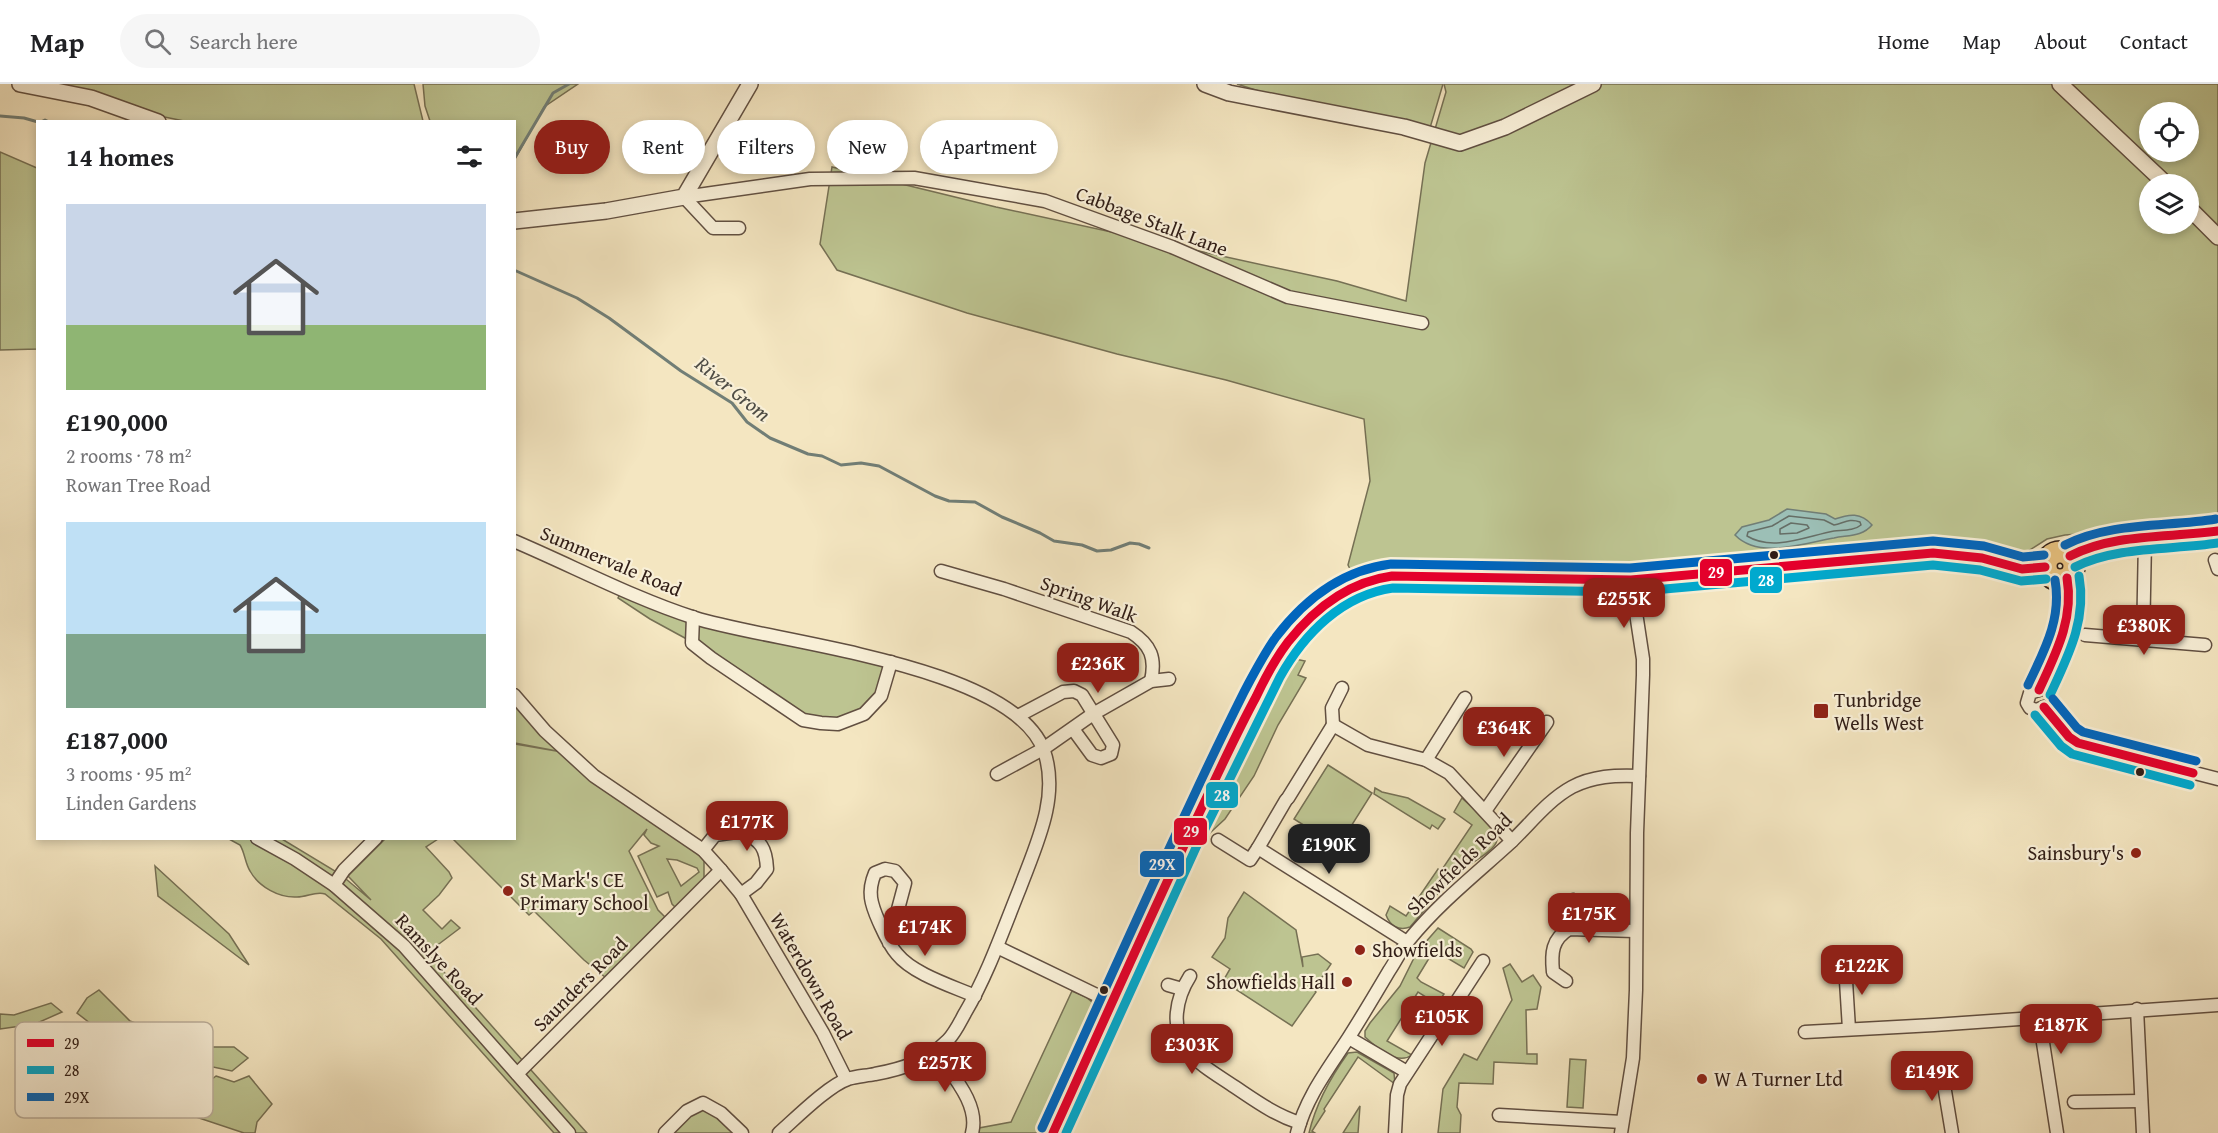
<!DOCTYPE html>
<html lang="en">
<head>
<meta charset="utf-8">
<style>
  body { margin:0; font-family:"Gentium Book Plus",serif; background:#f6f6f6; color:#202124; height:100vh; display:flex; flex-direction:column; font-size:22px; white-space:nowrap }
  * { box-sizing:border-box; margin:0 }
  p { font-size:20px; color:#757577 }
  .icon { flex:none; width:33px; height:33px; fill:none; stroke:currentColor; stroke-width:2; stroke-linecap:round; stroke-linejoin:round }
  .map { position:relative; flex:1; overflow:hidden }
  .sheet { position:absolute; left:36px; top:36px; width:480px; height:720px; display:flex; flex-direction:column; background:#fff; border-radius:0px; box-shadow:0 3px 9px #0003 }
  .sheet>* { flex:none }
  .guide { position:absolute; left:534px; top:36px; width:570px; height:54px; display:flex; gap:12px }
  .buttons { position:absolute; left:2139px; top:18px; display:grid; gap:12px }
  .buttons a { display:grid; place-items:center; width:60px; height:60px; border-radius:50%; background:#fff; box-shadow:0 3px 9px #0003; font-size:30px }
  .price { position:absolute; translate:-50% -51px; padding:0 14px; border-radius:12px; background:#8f2418; color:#fff; font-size:20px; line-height:39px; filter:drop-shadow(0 2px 3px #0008) }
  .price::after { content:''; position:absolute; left:50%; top:36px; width:18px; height:14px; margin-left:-9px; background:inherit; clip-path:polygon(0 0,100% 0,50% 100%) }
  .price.selected { background:#222; color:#fff }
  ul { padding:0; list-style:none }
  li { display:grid; align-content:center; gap:12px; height:318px; padding:0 30px }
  li span { display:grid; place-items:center; height:186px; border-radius:0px; color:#555 }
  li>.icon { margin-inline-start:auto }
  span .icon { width:108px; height:108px; fill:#fffc; stroke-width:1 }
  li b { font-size:26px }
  h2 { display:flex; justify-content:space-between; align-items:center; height:72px; padding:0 30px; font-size:26px }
  .chip { padding:0 21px; border-radius:27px; background:#fff; box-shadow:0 3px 9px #0003; font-size:21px; line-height:54px }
  .chip.selected { background:#8f2418; color:#fff }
  header { display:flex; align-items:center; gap:36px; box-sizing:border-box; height:84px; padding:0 30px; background:#fff; border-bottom:2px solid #e0e0e0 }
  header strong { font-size:28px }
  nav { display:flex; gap:33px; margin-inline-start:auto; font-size:21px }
  .search { width:420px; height:54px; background:#f6f6f6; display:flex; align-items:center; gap:15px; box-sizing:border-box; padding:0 21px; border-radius:33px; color:#757577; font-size:22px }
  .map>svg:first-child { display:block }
  .green { fill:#bdc491; stroke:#767054; stroke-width:1.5; fill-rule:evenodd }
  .water { fill:#9cbfb6; stroke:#717e76; stroke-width:1.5 }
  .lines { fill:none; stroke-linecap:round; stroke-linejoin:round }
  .shore { stroke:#666e66; stroke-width:1.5 }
  .stream { stroke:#717e76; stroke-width:3 }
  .minor-casing { stroke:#614f41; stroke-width:15 }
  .tertiary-casing { stroke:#614f41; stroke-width:18 }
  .trunk-casing { stroke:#301d16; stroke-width:24 }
  .minor { stroke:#f8efd7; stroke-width:12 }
  .tertiary { stroke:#f8efd7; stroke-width:15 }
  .trunk { stroke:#eac380; stroke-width:21 }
  .bus-1-casing { stroke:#f8efd7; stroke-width:14 }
  .bus-2-casing { stroke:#f8efd7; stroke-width:14 }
  .bus-3-casing { stroke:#f8efd7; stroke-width:14 }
  .bus-1 { stroke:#e4002b; stroke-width:9 }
  .bus-2 { stroke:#00a9ce; stroke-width:9 }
  .bus-3 { stroke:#0065bd; stroke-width:9 }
  .bus-dot { fill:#301d16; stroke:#f8efd7; stroke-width:2 }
  .poi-dot { fill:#8f2418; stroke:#f8efd7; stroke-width:2 }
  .labels { text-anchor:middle; stroke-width:4.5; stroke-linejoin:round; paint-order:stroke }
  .street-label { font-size:20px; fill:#301d16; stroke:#f8efd7 }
  .poi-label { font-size:20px; fill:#301d16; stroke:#f8efd7; text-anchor:start }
  .water-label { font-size:21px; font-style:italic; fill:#504e46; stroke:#f8efd7 }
  .key { fill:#f8efd7; stroke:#bcb09d; stroke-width:1.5 }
  .key-label { font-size:16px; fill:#301d16 }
  .line-badge { stroke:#f8efd7; stroke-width:2 }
  .badge-label { font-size:16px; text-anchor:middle; font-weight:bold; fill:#fff }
</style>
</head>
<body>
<header>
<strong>Map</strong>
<div class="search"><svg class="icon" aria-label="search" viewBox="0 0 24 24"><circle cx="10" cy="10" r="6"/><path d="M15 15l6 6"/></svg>Search here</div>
<nav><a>Home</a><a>Map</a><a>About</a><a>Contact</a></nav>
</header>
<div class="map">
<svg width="2218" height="1049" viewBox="0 0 2218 1049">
  <rect width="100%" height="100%" fill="#f4e6c1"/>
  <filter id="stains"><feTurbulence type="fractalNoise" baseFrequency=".00333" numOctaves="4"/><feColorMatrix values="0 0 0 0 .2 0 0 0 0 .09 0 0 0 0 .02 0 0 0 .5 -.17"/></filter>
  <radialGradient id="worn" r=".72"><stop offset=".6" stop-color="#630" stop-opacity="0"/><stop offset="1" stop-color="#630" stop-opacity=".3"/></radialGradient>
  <g class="green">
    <path d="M 50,0 L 414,0 L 423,37 L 184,37 L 150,30 Z"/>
    <path d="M 423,0 L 578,0 L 544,23 L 515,75 L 514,38 L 430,37 L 425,22 Z"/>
    <path d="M 1237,0 L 1443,0 L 1430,44 L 1287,16 Z"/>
    <path d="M 1444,0 L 2218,0 L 2218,440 L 2065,451 L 2047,455 L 2025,469 L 2013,470 L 1971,464 L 1814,473 L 1737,475 L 1708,482 L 1609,489 L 1385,482 L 1352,489 L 1348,481 L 1370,397 L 1364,335 L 1226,296 L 1117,270 L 967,229 L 837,186 L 820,160 L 832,83 L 996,123 L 1337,197 L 1406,217 L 1425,79 L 1446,8 ZM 2150,28 L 2188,28 L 2188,68 L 2150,68 ZM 2150,100 L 2188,100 L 2188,140 L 2150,140 Z"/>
    <path d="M 0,68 L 37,84 L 37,265 L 0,266 Z"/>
    <path d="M 621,507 L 649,518 L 889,578 L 880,611 L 864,629 L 837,638 L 804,635 L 694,559 L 650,535 L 618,514 Z"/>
    <path d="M 1295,575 L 1305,577 L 1298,591 L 1306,594 L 1278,641 L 1254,692 L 1225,735 L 1198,760 L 1225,709 L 1264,614 L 1272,601 L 1275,603 L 1279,599 Z"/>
    <path d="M 515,618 L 544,648 L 704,769 L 704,795 L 676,824 L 672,820 L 668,808 L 657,813 L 638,772 L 659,762 L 651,759 L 644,751 L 647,745 L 629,767 L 658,826 L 665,833 L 605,893 L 584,876 L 534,827 L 529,831 L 453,755 L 514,754 L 515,660 L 562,668 L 515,659 ZM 667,775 L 677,776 L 697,784 L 699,788 L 681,802 Z"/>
    <path d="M 1328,681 L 1372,709 L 1338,763 L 1294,735 Z"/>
    <path d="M 1375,704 L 1382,708 L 1408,714 L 1445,735 L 1438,745 L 1432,741 L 1430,745 L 1374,710 Z"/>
    <path d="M 1462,714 C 1470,721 1498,745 1497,756 C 1496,766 1471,779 1463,785 C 1442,801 1427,824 1410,843 C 1399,847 1390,842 1386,831 L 1390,822 L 1406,832 L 1438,785 L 1441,787 L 1472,741 L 1454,728 Z"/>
    <path d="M 229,755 L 282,755 L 340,790 L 371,816 L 348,792 L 385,755 L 438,755 L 426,763 L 449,788 L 452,794 L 439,811 L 423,826 L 442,845 L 451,836 L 460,844 L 427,869 L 587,1049 L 554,1049 L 381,855 L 325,810 C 316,807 307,813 297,813 C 279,814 259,803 250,787 C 245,779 245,769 240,761 Z"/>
    <path d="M 155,782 L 229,850 L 249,881 L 158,812 Z"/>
    <path d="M 1244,808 L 1296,846 L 1303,883 L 1302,873 L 1318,870 L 1331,880 L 1314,905 L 1316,908 L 1292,942 L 1223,897 L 1230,885 L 1212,873 L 1225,854 L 1228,834 Z"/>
    <path d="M 1438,844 L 1471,865 L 1473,868 L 1464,884 L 1434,866 L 1417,894 L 1421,898 L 1444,910 L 1437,920 L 1418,908 L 1387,957 L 1412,971 C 1397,982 1376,963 1365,953 L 1365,947 L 1370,939 L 1400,902 L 1417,868 Z"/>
    <path d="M 1510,880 L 1522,898 L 1533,891 L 1541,903 L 1537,925 L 1526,926 L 1527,970 L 1537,970 L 1537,980 L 1494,978 L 1493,1000 L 1459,999 L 1457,1023 L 1461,1031 L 1460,1049 L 1438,1049 L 1443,1005 L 1464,970 L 1477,976 L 1512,916 L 1503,884 Z"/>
    <path d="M 99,906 L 130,937 L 166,951 L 211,963 L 234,963 L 248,974 L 232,987 L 165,973 L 119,950 L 95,943 L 77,929 L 87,914 Z"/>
    <path d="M 1072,907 L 1086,913 L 1093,919 L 1094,924 L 1037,1049 L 977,1049 L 979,1044 L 1011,1038 Z"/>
    <path d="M 51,919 L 62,928 L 35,940 L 0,945 L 0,930 L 14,931 Z"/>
    <path d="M 1357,968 L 1394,989 L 1395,1000 L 1358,973 L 1324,1025 L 1325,1027 L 1312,1047 L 1315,1049 L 1309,1049 C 1316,1019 1330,994 1348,969 Z"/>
    <path d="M 1570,975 L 1586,976 L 1583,1024 L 1567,1023 Z"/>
    <path d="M 216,992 L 234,998 L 249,992 L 272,1020 L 257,1038 L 255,1049 L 244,1049 L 190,1031 L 196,1008 Z"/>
    <path d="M 702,1021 L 738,1049 L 668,1049 Z"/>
    <path d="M 1360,1022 L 1358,1049 L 1343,1049 Z"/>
  </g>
  <path class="water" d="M 1787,425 L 1826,430 L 1835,435 C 1849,430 1861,428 1872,441 C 1862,453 1848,451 1834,454 C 1805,459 1759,476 1735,451 L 1742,443 L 1769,436 Z"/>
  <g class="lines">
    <g class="shore">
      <path d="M 1789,432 L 1824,436 L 1834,441 C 1844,439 1849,434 1860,438 L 1861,441 C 1854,447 1843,446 1834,447 C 1807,452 1773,468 1747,452 L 1748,448 L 1772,442 Z"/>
      <path d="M 1791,439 L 1807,441 L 1809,444 L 1797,449 L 1780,450 L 1780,445 Z"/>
    </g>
    <g class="stream">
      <path d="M 0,32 L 24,34 L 38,38"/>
      <path d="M 41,38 L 45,36 L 49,38"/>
      <path d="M 514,75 L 553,9 L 569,0"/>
      <path d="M 514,186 L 577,214 L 609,234 L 681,287 L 732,319 L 747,338 L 770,354 L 808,370 L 822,372 L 841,381 L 861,379 L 879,382 L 935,412 L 949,417 L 975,418 L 1002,433 L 1040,449 L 1054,457 L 1082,461 L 1097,467 L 1111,466 L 1130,459 L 1139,460 L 1149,464"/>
    </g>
    <g class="minor-casing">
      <g id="minor">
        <path d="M 684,113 L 810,95 L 914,94 L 1045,117 L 1172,163 L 1288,213 L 1422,239"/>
        <path d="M 684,113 L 713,144 L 739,144"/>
        <path d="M 514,457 C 575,483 633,514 695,534 C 774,559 1013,580 1044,667 C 1060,713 1036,761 1020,804 C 1003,846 988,890 965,929 C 960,938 955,949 948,956 C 927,977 903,985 875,990 C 866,992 856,992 848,995 C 829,1001 795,1035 779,1049"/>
        <path d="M 2215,476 L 2218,485"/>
        <path d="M 941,487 L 1004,505 L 1131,548 C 1151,561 1156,574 1151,597"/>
        <path d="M 693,533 L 692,559 L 711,574 L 803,636 L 821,639 L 838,640 L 864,630 L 881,612 L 891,578"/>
        <path d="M 2085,551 L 2205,561"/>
        <path d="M 2143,557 L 2145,456"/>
        <path d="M 2039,606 C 2055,571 2078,533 2067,494"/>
        <path d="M 2039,606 L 2030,609 L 2027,619 L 2030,624 L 2036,626 L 2044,623"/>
        <path d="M 514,611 L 545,647 L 594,692 L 703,766 L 721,786 L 741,810 L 823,949 L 846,995"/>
        <path d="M 2044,623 L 2069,653 L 2078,659 L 2218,695"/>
        <path d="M 1018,632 L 1063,608 L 1074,607 L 1082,611 L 1113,661 L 1111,670 L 1101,674 L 1092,671 L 1073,645"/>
        <path d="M 1333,641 L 1332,624 L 1342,604"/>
        <path d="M 1426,676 L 1465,614"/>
        <path d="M 997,690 L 1043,665 L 1093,630 L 1151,597 L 1169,595"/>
        <path d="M 1288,714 L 1333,641 L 1368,661 L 1426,676 L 1449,689 L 1512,757"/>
        <path d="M 1286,716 L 1258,764 L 1407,858"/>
        <path d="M 1485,727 L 1547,638"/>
        <path d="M 257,754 L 295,775 L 334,801 L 404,862 L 569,1049"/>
        <path d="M 1218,756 L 1250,776 L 1258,764"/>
        <path d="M 703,766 L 715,751 L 743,747 C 761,758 766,763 767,785 L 756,799 L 741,810"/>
        <path d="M 334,801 L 344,786 L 376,754"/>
        <path d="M 1569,845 L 1573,816"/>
        <path d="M 889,859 L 905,799 L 895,787 L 885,785 L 875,789 C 867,808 871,820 879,838 C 884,849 889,861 897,870 C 913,890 952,902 975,912"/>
        <path d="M 997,863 L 1113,919"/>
        <path d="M 1845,881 L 1849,945"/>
        <path d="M 1190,892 C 1176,914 1170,944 1187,966 C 1199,981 1219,992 1235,1003 C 1256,1017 1275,1031 1300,1039"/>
        <path d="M 1566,897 L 1553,888 C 1551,869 1552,855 1569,845 L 1635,847"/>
        <path d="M 1168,901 L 1182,905"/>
        <path d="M 2137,925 L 2143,1049"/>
        <path d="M 2039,933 L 2057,1049"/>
        <path d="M 1805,948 L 1934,941 L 2218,921"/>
        <path d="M 1349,954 L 1407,988"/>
        <path d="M 936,967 C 951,990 980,1020 972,1049"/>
        <path d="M 1941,983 L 1952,1049"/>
        <path d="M 517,990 L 721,786"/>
        <path d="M 2074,1018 L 2141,1017"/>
        <path d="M 1499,1031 L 1622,1038"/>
        <path d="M 665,1049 L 687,1027 L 703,1019 L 721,1029 L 742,1049"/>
        <path d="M 1297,1049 C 1306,1013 1329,984 1349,953 C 1363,931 1376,909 1389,887 C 1396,877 1401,865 1409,856 C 1439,819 1476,790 1511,758 C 1530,740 1548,716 1572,703 C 1593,692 1615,691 1639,692"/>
        <path d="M 1395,1049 L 1397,1011 L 1400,1000 L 1434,948 L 1440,943 L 1483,877"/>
        <path d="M 1621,1049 L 1633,974 L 1636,906 L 1637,749 L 1643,591 L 1643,575 L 1631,496"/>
      </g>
    </g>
    <g class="tertiary-casing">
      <g id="tertiary">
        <path d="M 20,0 L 91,14 L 158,38"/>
        <path d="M 1205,0 L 1229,9 L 1404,43 L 1460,59 L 1505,43 L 1593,0"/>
        <path d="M 2060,0 L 2166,100"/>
        <path d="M 2188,123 L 2218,153"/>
        <path d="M 514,137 L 606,127 L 684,113 L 750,0"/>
      </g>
    </g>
    <g class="trunk-casing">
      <g id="trunk">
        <circle cx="2060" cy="482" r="14"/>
        <path d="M 2070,472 C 2093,454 2184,454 2218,447"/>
        <path d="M 1053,1049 C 1105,936 1155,822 1208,710 C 1224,676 1240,642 1258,608 C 1268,590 1277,570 1291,554 C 1317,523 1351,494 1392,492 L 1551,496 L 1631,496 L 1697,489 L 1933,469 L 1982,474 L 2022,485 L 2045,483"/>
      </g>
    </g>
    <use href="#minor" class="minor"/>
    <use href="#tertiary" class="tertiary"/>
    <use href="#trunk" class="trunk"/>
    <g class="bus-1-casing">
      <g id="bus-1">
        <path d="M 2070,472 C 2114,449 2170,454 2218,447"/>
        <path d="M 2039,606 C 2056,569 2074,535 2067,494"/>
        <path d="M 2044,623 L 2069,653 L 2078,659 L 2193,689"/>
        <path d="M 1053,1049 C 1103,939 1152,828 1204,719 C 1221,683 1237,648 1256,613 C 1265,594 1275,575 1288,558 C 1315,524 1348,498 1392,492 L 1631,496 L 1933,469 L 1982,474 L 2022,485 L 2045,483"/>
      </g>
    </g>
    <g class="bus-2-casing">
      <g id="bus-2">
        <path d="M 2075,483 C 2116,462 2173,466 2218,459"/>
        <path d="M 2050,611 C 2068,572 2087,536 2079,492"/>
        <path d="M 2035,631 L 2061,662 L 2072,670 L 2190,701"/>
        <path d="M 1066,1049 L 1199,757 L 1280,593 C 1304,550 1342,511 1393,504 L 1631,508 L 1933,481 L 1980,486 L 2021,497 L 2046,495"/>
      </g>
    </g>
    <g class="bus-3-casing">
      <g id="bus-3">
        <path d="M 2065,461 C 2110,438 2167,443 2216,435"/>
        <path d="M 2028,601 C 2044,567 2062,535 2055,496"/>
        <path d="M 2053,615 L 2077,644 L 2083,648 L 2196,677"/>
        <path d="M 1042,1044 C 1092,935 1140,826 1191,718 C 1208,681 1226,644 1244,608 C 1254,589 1264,570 1276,553 C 1305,515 1343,486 1391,480 L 1630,484 L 1933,457 L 1984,462 L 2023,473 L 2044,471"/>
      </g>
    </g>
    <use href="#bus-1" class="bus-1"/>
    <use href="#bus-2" class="bus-2"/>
    <use href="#bus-3" class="bus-3"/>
  </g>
  <g class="bus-dot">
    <circle cx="1774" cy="471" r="5"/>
    <circle cx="2140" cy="688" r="5"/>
    <circle cx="1104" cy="906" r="5"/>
  </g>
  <g class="poi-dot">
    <rect x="1813" y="619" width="16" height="16" rx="3"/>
    <circle cx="2136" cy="769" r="6"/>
    <circle cx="508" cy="807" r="6"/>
    <circle cx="1360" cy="866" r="6"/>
    <circle cx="1347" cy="898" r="6"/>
    <circle cx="1702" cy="995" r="6"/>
  </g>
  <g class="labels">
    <g class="street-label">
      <text transform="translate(1152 137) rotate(21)" y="7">Cabbage Stalk Lane</text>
      <text transform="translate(611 477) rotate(23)" y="7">Summervale Road</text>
      <text transform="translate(1089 515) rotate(20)" y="7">Spring Walk</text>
      <text transform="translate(1459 780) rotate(-44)" y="7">Showfields Road</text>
      <text transform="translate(439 875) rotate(47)" y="7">Ramslye Road</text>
      <text transform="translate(811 892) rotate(60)" y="7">Waterdown Road</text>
      <text transform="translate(580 900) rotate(-45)" y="7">Saunders Road</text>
    </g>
    <g class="poi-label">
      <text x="1834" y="623">Tunbridge<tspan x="1834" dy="23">Wells West</tspan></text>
      <text x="2124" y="776" text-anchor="end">Sainsbury's</text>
      <text x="520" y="803">St Mark's CE<tspan x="520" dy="23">Primary School</tspan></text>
      <text x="1372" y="873">Showfields</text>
      <text x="1335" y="905" text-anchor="end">Showfields Hall</text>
      <text x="1714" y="1002">W A Turner Ltd</text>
    </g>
    <g class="water-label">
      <text transform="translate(733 305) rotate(39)" y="7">River Grom</text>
    </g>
  </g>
  <rect x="15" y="938" width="198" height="96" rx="9" class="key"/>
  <rect x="27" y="955" width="27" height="8" fill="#e4002b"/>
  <rect x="27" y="982" width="27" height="8" fill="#00a9ce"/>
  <rect x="27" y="1009" width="27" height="8" fill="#0065bd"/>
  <g class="key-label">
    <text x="64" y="965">29</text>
    <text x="64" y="992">28</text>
    <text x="64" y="1019">29X</text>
  </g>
  <g class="line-badge">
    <rect x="1699" y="474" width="34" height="29" rx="6" fill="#e4002b"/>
    <rect x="1749" y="482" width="34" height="28" rx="6" fill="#00a9ce"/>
    <rect x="1205" y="697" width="34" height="28" rx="6" fill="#00a9ce"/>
    <rect x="1173" y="733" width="35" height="29" rx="6" fill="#e4002b"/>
    <rect x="1139" y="766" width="46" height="28" rx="6" fill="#0065bd"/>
  </g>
  <g class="badge-label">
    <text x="1716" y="494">29</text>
    <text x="1766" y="502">28</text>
    <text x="1222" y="717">28</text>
    <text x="1191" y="753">29</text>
    <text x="1162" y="786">29X</text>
  </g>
  <rect width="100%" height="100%" filter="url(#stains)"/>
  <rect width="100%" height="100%" fill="url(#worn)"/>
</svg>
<div class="buttons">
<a><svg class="icon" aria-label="locate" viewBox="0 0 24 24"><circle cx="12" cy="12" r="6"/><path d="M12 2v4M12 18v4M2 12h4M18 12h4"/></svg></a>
<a><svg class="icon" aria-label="layers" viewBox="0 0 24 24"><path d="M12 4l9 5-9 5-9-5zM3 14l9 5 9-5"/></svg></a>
</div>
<b class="price" style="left:1624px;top:545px">£255K</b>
<b class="price" style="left:2144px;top:572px">£380K</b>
<b class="price" style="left:1098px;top:610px">£236K</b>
<b class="price" style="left:1504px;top:674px">£364K</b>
<b class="price" style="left:747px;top:768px">£177K</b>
<b class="price selected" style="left:1329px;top:791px">£190K</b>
<b class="price" style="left:1589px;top:860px">£175K</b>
<b class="price" style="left:925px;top:873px">£174K</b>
<b class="price" style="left:1862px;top:912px">£122K</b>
<b class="price" style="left:1442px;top:963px">£105K</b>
<b class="price" style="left:2061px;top:971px">£187K</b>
<b class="price" style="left:1192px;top:991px">£303K</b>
<b class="price" style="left:945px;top:1009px">£257K</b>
<b class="price" style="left:1932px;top:1018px">£149K</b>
<div class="guide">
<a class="chip selected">Buy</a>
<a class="chip">Rent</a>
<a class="chip">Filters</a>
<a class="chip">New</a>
<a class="chip">Apartment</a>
</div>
<section class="sheet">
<h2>14 homes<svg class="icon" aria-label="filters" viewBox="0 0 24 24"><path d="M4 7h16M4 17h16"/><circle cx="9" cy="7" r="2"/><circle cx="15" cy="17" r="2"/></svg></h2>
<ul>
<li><span style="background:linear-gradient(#c9d6e8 65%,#8fb573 0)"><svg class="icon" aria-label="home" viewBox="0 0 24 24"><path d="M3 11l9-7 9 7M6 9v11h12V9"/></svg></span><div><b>£190,000</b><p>2 rooms · 78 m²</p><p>Rowan Tree Road</p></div></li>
<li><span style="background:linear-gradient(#bfe0f5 60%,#7fa58c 0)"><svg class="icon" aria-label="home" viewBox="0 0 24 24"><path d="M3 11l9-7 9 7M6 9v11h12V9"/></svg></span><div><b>£187,000</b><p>3 rooms · 95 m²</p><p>Linden Gardens</p></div></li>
</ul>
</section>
</div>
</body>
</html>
